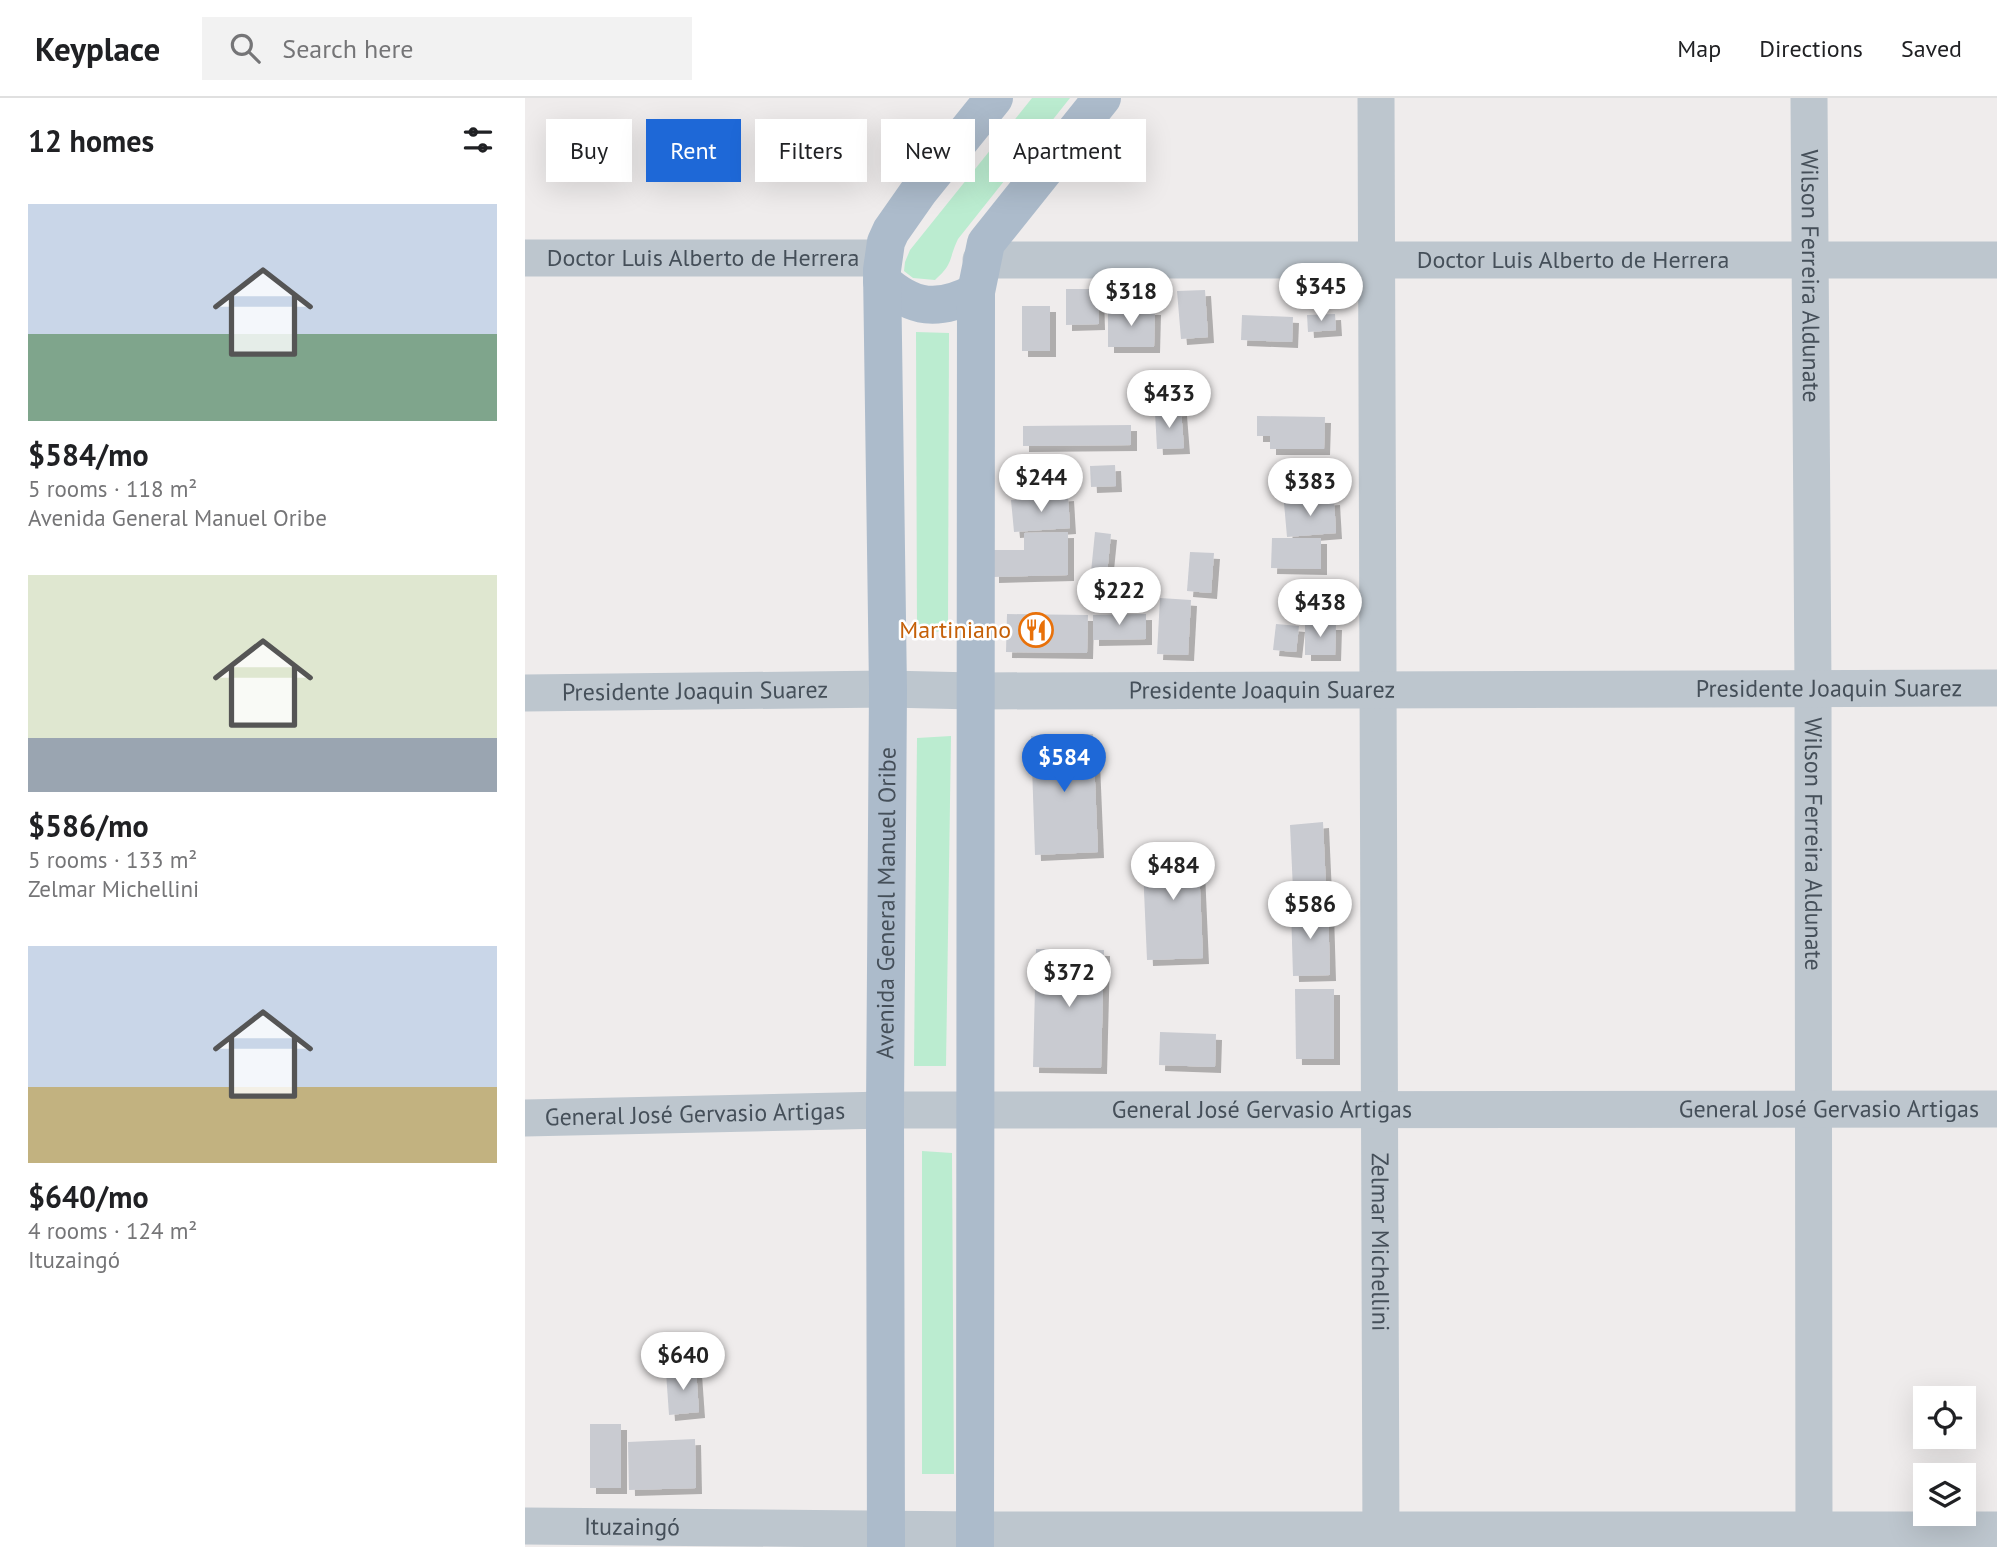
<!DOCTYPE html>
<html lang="en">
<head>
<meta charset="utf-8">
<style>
  body { margin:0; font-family:"PT Sans",sans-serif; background:#f2f2f2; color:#202124; height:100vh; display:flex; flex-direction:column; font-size:26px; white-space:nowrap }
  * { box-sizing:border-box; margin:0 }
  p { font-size:23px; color:#757577 }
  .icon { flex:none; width:38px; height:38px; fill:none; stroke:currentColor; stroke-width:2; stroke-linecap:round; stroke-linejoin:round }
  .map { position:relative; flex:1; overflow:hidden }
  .panel { display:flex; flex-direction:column; background:#fff; width:525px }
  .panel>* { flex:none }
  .hud { position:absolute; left:21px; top:21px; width:665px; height:63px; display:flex; gap:14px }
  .controls { position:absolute; left:1388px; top:1288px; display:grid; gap:14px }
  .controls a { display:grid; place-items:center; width:63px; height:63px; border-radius:0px; background:#fff; box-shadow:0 7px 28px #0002; font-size:35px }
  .price { position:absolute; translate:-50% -60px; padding:0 16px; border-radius:24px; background:#fff; color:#222; font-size:23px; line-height:46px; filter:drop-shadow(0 2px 4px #0008) }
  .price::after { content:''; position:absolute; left:50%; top:42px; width:21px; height:16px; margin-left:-10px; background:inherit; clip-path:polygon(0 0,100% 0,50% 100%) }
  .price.active { background:#1e68d7; color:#fff }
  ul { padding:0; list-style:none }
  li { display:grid; align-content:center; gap:14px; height:371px; padding:0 28px }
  li span { display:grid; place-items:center; height:217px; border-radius:0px; color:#555 }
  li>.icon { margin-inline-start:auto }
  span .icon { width:126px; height:126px; fill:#fffc; stroke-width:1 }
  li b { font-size:30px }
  h2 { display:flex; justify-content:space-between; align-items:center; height:84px; padding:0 28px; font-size:30px }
  .tag { padding:0 24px; border-radius:0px; background:#fff; box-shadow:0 7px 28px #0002; font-size:24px; line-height:63px }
  .tag.active { background:#1e68d7; color:#fff }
  header { display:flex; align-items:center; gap:42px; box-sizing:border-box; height:98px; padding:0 35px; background:#fff; border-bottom:2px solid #e0e0e0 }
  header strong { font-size:33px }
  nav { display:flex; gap:38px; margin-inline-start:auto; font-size:24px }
  .search { width:490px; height:63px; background:#f2f2f2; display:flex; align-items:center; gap:18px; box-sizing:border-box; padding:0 24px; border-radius:0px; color:#757577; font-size:26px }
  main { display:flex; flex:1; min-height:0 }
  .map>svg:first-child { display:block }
  .green { fill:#bbecd0 }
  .building { fill:#c9cbd1; filter:url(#shadow) }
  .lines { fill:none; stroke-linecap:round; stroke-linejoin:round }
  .minor { stroke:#bdc6ce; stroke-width:37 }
  .major { stroke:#acbbcb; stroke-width:38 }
  .labels { text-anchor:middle; stroke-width:5; stroke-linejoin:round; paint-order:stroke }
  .street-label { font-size:24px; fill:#454f59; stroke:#fff }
  .food-label { font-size:24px; fill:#c56008; stroke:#fff; text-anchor:end }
</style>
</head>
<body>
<header>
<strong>Keyplace</strong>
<div class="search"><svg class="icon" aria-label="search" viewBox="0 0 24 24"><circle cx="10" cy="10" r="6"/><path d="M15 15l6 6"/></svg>Search here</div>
<nav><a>Map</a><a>Directions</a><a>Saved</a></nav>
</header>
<main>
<section class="panel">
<h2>12 homes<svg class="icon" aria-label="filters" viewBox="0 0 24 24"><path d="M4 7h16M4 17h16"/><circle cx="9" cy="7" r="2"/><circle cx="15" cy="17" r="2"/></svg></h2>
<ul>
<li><span style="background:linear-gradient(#c9d6e8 60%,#7fa58c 0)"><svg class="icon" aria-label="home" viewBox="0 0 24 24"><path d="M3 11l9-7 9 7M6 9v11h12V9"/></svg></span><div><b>$584/mo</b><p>5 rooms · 118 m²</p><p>Avenida General Manuel Oribe</p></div></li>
<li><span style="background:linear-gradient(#dfe7d0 75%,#9aa5b1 0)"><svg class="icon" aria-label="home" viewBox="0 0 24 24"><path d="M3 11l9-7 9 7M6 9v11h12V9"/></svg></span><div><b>$586/mo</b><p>5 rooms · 133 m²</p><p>Zelmar Michellini</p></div></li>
<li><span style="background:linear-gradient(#c9d6e8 65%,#c2b280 0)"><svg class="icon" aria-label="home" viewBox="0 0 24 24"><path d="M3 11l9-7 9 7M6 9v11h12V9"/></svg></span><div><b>$640/mo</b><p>4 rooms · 124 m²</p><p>Ituzaingó</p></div></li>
</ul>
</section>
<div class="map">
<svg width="1472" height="1449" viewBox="0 0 1472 1449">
  <defs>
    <filter id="shadow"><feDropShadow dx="6" dy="6" stdDeviation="0" flood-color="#0004"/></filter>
  </defs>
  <rect width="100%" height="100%" fill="#efecec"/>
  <g class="green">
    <path d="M 507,0 L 545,0 L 433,141 C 423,162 429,165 410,182 L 388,180 L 379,173 L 380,164 L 385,152 Z"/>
    <path d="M 391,234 L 424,235 L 423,533 L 392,535 Z"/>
    <path d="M 426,638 L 421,968 L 389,968 L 392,640 Z"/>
    <path d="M 397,1053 L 427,1055 L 429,1376 L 397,1376 Z"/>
  </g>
  <g class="building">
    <path d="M 541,191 L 573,191 L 574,226 L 541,227 Z"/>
    <path d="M 680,192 L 683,239 L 656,241 L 652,193 Z"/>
    <rect x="497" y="208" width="28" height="45"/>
    <path d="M 583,211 L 630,211 L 629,249 L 583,249 Z"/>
    <path d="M 810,216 L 811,232 L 783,234 L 782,217 Z"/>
    <path d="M 717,217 L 768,219 L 767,244 L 716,242 Z"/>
    <path d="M 656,312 L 659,350 L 632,351 L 630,314 Z"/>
    <path d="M 732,318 L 800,319 L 799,351 L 745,351 L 745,338 L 732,338 Z"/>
    <path d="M 606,327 L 606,347 L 498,348 L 498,328 Z"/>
    <path d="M 805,362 L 806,380 L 759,382 L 758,363 Z"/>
    <path d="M 590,367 L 591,388 L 566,389 L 565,368 Z"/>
    <path d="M 543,397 L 545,430 L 489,434 L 486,402 Z"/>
    <path d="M 809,401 L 811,435 L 762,439 L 759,405 Z"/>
    <path d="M 543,434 L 543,477 L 468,479 L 468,452 L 499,452 L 499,435 Z"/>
    <path d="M 570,434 L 586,436 L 581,486 L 565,484 Z"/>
    <path d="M 747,440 L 796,440 L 796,471 L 746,470 Z"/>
    <path d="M 665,454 L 689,455 L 686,495 L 662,493 Z"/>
    <path d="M 635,500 L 666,502 L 663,557 L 632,556 Z"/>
    <path d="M 811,501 L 812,518 L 785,521 L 783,503 Z"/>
    <path d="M 482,516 L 563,517 L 562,555 L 481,554 Z"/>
    <path d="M 621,516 L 621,541 L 568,542 L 568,517 Z"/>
    <path d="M 751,526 L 774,528 L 771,554 L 748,552 Z"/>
    <path d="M 780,526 L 811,526 L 810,557 L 780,557 Z"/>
    <path d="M 568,636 L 573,754 L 510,757 L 506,638 Z"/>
    <path d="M 798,724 L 801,790 L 768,792 L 765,727 Z"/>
    <path d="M 673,745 L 678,860 L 622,862 L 617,747 Z"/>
    <path d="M 803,809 L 805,877 L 768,878 L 766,810 Z"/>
    <path d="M 511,851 L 579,852 L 576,970 L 508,969 Z"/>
    <path d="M 770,891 L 809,891 L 809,961 L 771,961 Z"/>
    <path d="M 635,934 L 691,936 L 690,969 L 634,967 Z"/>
    <path d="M 171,1271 L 174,1314 L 144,1317 L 141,1274 Z"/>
    <rect x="65" y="1326" width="31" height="64"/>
    <path d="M 170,1341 L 171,1390 L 104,1392 L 103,1344 Z"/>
  </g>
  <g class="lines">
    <g class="minor">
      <path id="s1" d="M 851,0 L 856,1449"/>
      <path id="s2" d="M 1284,0 L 1288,590 L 1289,1449"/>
      <path id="s3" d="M 0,160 L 358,160"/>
      <path id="s4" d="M 456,162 L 1472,162"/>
      <path id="s5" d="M 0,595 L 363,591 L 449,593 L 1472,590"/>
      <path id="s6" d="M 0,1020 L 360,1012 L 1472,1011"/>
      <path id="s7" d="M 0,1428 L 450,1432 L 1472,1432"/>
    </g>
    <g class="major">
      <path d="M 357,183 C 388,211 413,214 451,194"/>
      <path id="s8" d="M 361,1449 L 360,1012 L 363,591 L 357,172 L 361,144 L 366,133 L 394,93 L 469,0"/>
      <path d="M 450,1449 L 451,194 L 461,145 L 577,0"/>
    </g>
  </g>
  <defs>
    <g id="restaurant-ring" transform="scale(1.75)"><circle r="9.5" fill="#fff" stroke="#e8710a" stroke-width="1.5"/><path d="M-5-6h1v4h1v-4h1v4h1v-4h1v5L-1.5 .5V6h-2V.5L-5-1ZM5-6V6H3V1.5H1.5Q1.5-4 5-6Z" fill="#e8710a"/></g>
  </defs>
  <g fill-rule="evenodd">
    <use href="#restaurant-ring" x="511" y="532"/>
  </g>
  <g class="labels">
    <g class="street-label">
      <text dy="8" stroke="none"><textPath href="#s3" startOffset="178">Doctor Luis Alberto de Herrera</textPath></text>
      <text dy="8" stroke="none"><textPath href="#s4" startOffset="592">Doctor Luis Alberto de Herrera</textPath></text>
      <text dy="8" stroke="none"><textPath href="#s2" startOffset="178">Wilson Ferreira Aldunate</textPath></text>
      <text dy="8" stroke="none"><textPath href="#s5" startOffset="1304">Presidente Joaquin Suarez</textPath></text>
      <text dy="8" stroke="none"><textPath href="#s5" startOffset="737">Presidente Joaquin Suarez</textPath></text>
      <text dy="8" stroke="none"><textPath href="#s5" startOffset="170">Presidente Joaquin Suarez</textPath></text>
      <text dy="8" stroke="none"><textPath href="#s2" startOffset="746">Wilson Ferreira Aldunate</textPath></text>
      <text dy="8" stroke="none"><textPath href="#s8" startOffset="644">Avenida General Manuel Oribe</textPath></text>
      <text dy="8" stroke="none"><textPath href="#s6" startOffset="737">General José Gervasio Artigas</textPath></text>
      <text dy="8" stroke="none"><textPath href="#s6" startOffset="1304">General José Gervasio Artigas</textPath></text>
      <text dy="8" stroke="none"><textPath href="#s6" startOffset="170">General José Gervasio Artigas</textPath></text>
      <text dy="8" stroke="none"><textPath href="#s1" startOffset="1144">Zelmar Michellini</textPath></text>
      <text dy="8" stroke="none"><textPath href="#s7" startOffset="107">Ituzaingó</textPath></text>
    </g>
    <g class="food-label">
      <text x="486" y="540">Martiniano</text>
    </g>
  </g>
</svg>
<div class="controls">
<a><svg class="icon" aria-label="locate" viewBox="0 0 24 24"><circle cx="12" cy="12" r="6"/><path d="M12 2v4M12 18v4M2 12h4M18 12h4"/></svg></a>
<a><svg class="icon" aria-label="layers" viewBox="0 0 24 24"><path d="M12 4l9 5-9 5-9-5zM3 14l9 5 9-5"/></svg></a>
</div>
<b class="price" style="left:796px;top:225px">$345</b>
<b class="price" style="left:606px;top:230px">$318</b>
<b class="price" style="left:644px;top:332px">$433</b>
<b class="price" style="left:516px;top:416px">$244</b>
<b class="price" style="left:785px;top:420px">$383</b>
<b class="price" style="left:594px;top:529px">$222</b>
<b class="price" style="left:795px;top:541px">$438</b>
<b class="price active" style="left:539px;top:696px">$584</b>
<b class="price" style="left:648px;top:804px">$484</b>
<b class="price" style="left:785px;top:843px">$586</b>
<b class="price" style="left:544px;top:911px">$372</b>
<b class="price" style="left:158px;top:1294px">$640</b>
<div class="hud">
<a class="tag">Buy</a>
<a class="tag active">Rent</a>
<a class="tag">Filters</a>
<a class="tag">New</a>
<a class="tag">Apartment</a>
</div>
</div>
</main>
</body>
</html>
